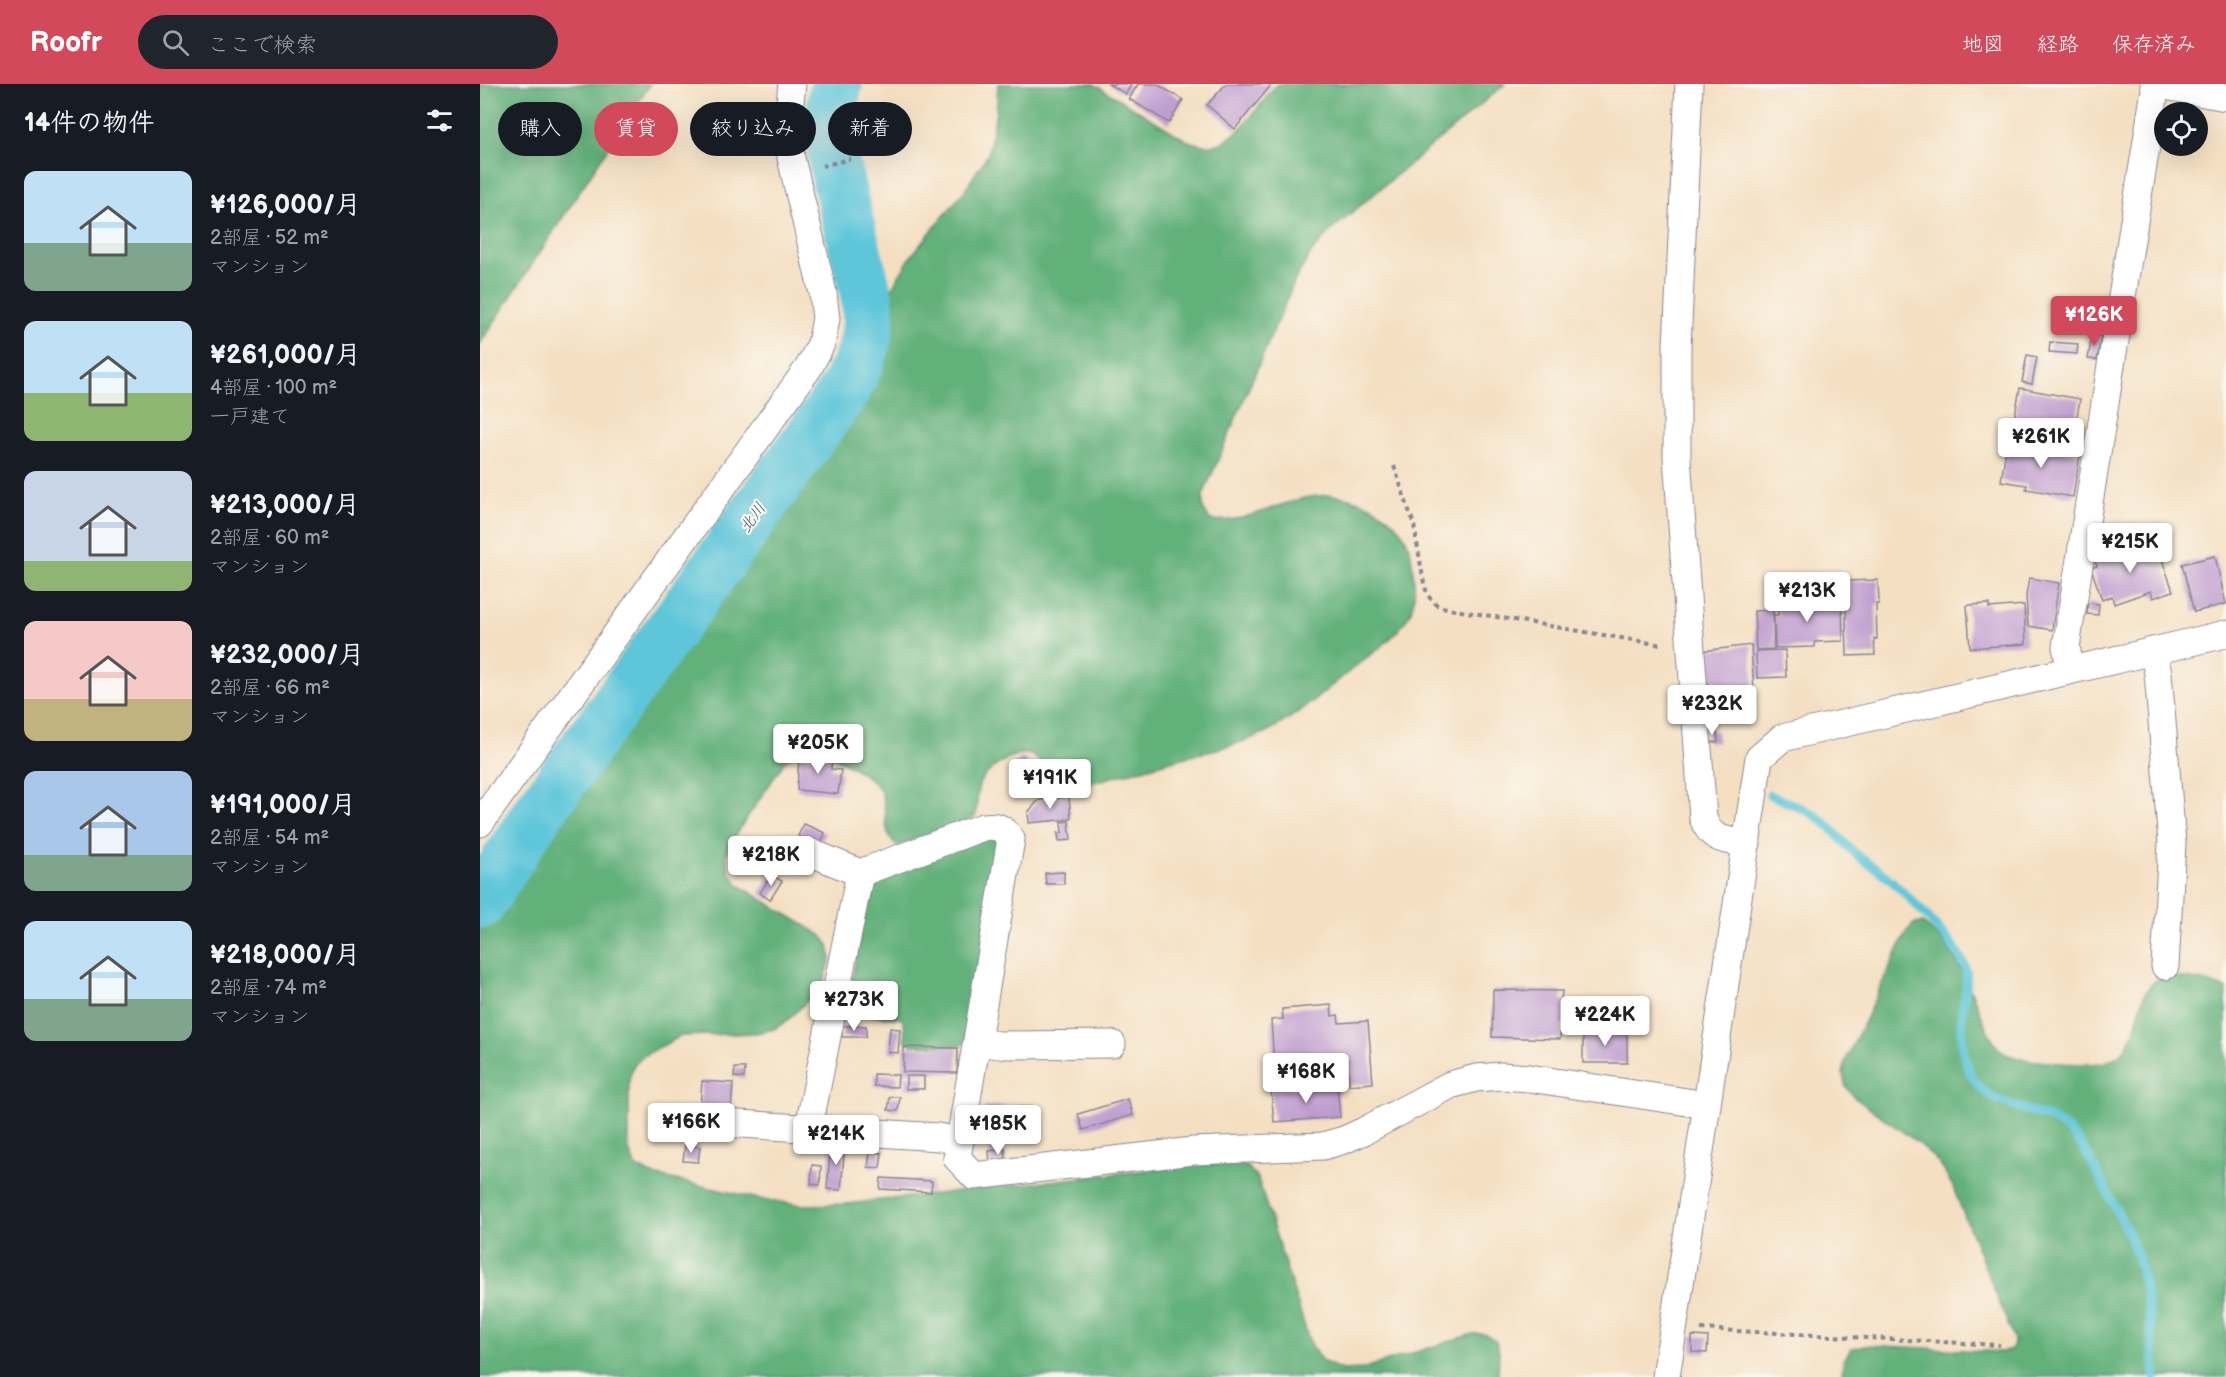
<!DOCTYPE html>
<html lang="ja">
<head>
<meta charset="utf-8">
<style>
  body { margin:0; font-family:"Balsamiq Sans","Klee One",sans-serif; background:#20242c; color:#f1f3f6; height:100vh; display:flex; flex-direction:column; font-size:22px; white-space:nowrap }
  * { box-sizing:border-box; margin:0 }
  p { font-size:20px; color:#9ea1a6 }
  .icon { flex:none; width:33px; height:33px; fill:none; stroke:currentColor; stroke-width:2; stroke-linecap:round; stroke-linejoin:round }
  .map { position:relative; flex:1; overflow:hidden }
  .drawer { display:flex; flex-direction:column; background:#171b24; width:480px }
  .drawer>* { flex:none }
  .banner { position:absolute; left:18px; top:18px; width:570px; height:54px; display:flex; gap:12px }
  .buttons { position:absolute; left:1674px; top:18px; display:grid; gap:12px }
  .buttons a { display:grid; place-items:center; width:54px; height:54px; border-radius:50%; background:#171b24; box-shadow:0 6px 24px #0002; font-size:30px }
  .price { position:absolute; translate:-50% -51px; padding:0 14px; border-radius:6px; background:#fff; color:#222; font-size:20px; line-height:39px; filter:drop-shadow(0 2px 3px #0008) }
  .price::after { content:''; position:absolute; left:50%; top:36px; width:18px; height:14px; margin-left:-9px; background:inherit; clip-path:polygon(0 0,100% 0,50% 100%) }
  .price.selected { background:#d1495b; color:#fff }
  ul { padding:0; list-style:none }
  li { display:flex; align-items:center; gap:18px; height:150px; padding:0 24px }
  li span { display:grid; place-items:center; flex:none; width:168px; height:120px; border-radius:12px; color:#555 }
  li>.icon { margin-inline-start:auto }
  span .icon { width:72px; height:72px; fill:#fffc; stroke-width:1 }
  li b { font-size:26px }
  h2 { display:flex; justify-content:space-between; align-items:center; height:72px; padding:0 24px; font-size:26px }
  .tag { padding:0 21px; border-radius:27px; background:#171b24; box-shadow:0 6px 24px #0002; font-size:21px; line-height:54px }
  .tag.selected { background:#d1495b; color:#fff }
  header { display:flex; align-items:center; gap:36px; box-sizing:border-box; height:84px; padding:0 30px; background:#d1495b; color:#fff }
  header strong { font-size:28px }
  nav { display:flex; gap:33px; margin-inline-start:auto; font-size:21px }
  .search { width:420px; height:54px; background:#20242c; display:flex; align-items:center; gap:15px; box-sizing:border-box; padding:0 21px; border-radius:33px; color:#9ea1a6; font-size:22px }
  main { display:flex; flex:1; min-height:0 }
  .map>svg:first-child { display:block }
  .forest { fill:#62b07a; stroke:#3e706c; stroke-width:1.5 }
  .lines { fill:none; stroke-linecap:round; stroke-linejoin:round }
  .stream { stroke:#5ec6da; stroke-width:9 }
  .river { stroke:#5ec6da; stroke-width:52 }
  .building { fill:#be9bcf }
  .street-casing { stroke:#888790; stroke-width:29 }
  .path { stroke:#888790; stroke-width:4; stroke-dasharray:4.5 4.5; stroke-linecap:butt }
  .street { stroke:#fff; stroke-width:27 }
  .labels { text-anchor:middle; stroke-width:4.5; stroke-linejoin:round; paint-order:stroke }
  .water-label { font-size:16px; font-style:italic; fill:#2f5c83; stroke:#fbf7ec }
</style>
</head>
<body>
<header>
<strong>Roofr</strong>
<div class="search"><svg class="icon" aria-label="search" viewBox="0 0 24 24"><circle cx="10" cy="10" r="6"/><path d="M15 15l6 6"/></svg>ここで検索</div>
<nav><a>地図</a><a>経路</a><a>保存済み</a></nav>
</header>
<main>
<section class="drawer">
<h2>14件の物件<svg class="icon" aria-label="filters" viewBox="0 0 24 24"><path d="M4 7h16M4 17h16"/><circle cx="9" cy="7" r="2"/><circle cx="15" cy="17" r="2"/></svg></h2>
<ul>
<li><span style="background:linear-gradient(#bfe0f5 60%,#7fa58c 0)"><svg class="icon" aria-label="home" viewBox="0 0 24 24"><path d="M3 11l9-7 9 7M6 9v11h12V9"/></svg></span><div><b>¥126,000/月</b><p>2部屋 · 52 m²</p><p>マンション</p></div></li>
<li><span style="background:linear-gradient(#bfe0f5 60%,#8fb573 0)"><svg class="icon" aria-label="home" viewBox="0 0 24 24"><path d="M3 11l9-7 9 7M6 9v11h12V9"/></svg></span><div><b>¥261,000/月</b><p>4部屋 · 100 m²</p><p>一戸建て</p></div></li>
<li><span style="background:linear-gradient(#c9d6e8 75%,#8fb573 0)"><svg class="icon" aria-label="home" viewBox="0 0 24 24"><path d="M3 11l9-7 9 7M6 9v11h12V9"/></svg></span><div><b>¥213,000/月</b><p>2部屋 · 60 m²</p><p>マンション</p></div></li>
<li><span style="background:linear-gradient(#f6c9c9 65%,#c2b280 0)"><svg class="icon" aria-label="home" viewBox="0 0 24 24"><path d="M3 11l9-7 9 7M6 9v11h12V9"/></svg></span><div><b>¥232,000/月</b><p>2部屋 · 66 m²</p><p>マンション</p></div></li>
<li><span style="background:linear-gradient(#a9c7e8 70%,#7fa58c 0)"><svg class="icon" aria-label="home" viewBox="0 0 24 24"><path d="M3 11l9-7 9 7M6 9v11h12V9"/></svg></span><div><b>¥191,000/月</b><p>2部屋 · 54 m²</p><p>マンション</p></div></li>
<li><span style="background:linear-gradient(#bfe0f5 65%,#7fa58c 0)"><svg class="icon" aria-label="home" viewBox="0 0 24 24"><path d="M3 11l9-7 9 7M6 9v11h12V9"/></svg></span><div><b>¥218,000/月</b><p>2部屋 · 74 m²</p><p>マンション</p></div></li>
</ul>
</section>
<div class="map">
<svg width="1746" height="1293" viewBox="0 0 1746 1293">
  <rect width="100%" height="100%" fill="#fbf7ec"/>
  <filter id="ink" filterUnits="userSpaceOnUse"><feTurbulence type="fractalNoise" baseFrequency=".0167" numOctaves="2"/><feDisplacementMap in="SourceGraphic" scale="12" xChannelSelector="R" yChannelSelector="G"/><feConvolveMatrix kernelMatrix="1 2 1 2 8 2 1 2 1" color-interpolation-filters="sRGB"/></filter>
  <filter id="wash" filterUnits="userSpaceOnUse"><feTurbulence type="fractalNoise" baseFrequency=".008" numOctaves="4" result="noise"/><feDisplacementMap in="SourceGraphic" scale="24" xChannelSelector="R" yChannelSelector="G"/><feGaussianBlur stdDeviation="1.35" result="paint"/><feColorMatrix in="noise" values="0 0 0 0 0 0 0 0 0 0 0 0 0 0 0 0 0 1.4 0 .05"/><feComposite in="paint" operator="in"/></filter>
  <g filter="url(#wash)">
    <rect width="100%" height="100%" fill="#f4dfc2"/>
    <g class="forest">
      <path d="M 0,0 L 170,0 L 0,260 Z"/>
      <path d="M 518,0 L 614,0 L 706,56 C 717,60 726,63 738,60 C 756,56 784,15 797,0 L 1025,0 L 849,148 L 831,169 L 815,196 L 723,411 L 723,425 L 730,436 C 773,441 814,406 858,412 C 889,416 926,438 931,471 C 933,487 938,513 930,529 C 918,553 892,569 872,585 C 845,607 819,631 788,647 C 762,660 733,666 706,673 C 669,683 633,693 596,703 C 565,702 573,684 553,672 C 537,663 505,686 499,701 C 496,711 498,723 495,733 L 418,762 C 400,750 409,724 400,706 C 391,691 348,668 331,666 C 321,665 314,670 306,676 L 252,756 L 246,772 L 249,788 L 260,802 L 341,851 L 349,861 L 351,874 L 345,895 L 339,905 L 308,936 L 294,945 L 276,949 L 201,952 L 163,972 L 153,982 L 149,996 L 149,1066 L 155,1082 L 169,1090 L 284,1116 L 324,1121 L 366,1120 L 714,1081 L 755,1079 L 768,1083 L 778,1095 L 831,1262 L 842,1277 L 862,1286 L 882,1285 L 993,1250 L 1005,1250 L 1016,1257 L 1019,1268 L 1018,1293 L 0,1293 L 0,841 L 25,797 L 64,739 L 375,311 L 392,278 L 398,247 L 411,205 L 432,171 L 485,106 L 508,70 L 516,28 Z"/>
      <path d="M 505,752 L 518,752 L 487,957 L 482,961 L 476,962 L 432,961 L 425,956 L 424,938 L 420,934 L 370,930 L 366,925 L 390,801 L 398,793 Z"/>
      <path d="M 1443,839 C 1475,861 1488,901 1503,935 C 1507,946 1512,959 1521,967 C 1534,978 1593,980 1611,980 C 1673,978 1646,901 1683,894 C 1691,892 1699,894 1706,894 C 1720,896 1733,899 1746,905 L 1746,1293 L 1362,1293 L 1363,1278 L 1371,1265 L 1385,1261 L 1524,1268 C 1532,1266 1534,1263 1534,1255 L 1472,1101 L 1460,1080 L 1441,1061 L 1375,1014 L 1366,1003 L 1363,991 L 1365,978 L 1427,847 L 1434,840 Z"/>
    </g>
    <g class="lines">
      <path class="stream" d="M 1290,711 C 1306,718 1325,724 1339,734 C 1353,744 1362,758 1375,769 C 1382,776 1392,781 1401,788 C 1420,803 1477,860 1485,882 C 1489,896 1485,909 1483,923 C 1480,947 1481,977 1495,997 C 1513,1024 1555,1023 1580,1040 C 1600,1053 1611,1077 1622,1098 C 1634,1122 1649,1146 1657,1172 C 1669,1211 1671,1252 1675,1293"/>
      <path class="river" d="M 0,819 L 55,733 L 365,305 C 376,284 388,261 388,236 C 389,218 384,199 379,181 C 367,130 339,50 357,0"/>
    </g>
    <g id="blocks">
      <g class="building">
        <path d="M 628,0 L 651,0 L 646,10 Z"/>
        <path d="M 658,0 L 677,0 L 703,16 L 689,39 L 649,15 Z"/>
        <path d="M 746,0 L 792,0 L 755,45 L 727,21 Z"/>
        <path d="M 1616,229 L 1625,230 L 1622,246 L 1614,244 Z"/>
        <path d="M 1612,250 L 1621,252 L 1617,276 L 1608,275 Z"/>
        <path d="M 1570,258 L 1598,260 L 1597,270 L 1569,268 Z"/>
        <path d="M 1547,271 L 1557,273 L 1552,300 L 1542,298 Z"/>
        <path d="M 1540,304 L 1600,315 L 1591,367 L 1530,357 Z"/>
        <path d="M 1527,359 L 1600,371 L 1593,413 L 1546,405 L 1547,401 L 1521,397 Z"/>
        <path d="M 1639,454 L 1645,472 L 1659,467 L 1660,471 L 1678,464 L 1693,507 L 1673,514 L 1671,507 L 1634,520 L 1632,512 L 1622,516 L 1611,484 L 1617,482 L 1613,472 L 1628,467 L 1625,459 Z"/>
        <path d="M 1735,472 L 1746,520 L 1714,528 L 1702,480 Z"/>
        <path d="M 1549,494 L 1579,499 L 1572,546 L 1548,542 L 1546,512 Z"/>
        <path d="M 1398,496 L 1399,520 L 1396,520 L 1397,555 L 1394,555 L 1395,571 L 1367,572 L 1365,497 Z"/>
        <path d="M 1337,514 L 1337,521 L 1362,520 L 1363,557 L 1335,558 L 1335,563 L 1295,564 L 1294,531 L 1298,531 L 1298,515 Z"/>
        <path d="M 1608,519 L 1619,520 L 1618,531 L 1607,530 Z"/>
        <path d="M 1509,520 L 1509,524 L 1544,521 L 1546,560 L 1490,564 L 1487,521 Z"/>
        <path d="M 1293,526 L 1294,565 L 1276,566 L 1274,527 Z"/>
        <path d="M 1271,561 L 1274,606 L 1255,607 L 1254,603 L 1225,605 L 1222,567 Z"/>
        <path d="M 1305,566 L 1306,593 L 1277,594 L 1276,567 Z"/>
        <path d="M 1227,647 L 1237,647 L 1238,658 L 1228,658 Z"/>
        <path d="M 319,672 L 352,674 L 351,685 L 361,686 L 358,710 L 317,706 Z"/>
        <path d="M 543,673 L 559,693 L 542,705 L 527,685 Z"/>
        <path d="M 589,713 L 591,735 L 549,739 L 548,728 L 559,716 Z"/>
        <path d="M 589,737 L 591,756 L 579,757 L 578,749 L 582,749 L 581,738 Z"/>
        <path d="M 324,740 L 345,749 L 340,762 L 318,752 Z"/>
        <path d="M 584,788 L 584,800 L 566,800 L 565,789 Z"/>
        <path d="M 291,791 L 302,797 L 290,816 L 280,809 Z"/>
        <path d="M 1013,906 L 1082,907 L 1081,917 L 1105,917 L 1104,941 L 1081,940 L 1080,955 L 1012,953 Z"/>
        <path d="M 851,921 L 852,932 L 858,931 L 859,939 L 888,937 L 893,999 L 869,1001 L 868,976 L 794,981 L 791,936 L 803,935 L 802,925 Z"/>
        <rect x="362" y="942" width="24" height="11"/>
        <path d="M 410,944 L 420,945 L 418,969 L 408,968 Z"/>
        <rect x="1103" y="947" width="44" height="32"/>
        <path d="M 424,963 L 478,964 L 477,989 L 423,988 Z"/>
        <path d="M 255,984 L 265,984 L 264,994 L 254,993 Z"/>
        <path d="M 394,990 L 418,991 L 417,1003 L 394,1002 Z"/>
        <rect x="426" y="992" width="18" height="13"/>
        <path d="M 222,997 L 253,999 L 251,1025 L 220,1023 Z"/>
        <path d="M 857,1001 L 860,1033 L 794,1038 L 791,1006 Z"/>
        <path d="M 410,1013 L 420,1013 L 418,1027 L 408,1026 Z"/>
        <path d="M 648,1015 L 653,1031 L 603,1046 L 598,1030 Z"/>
        <path d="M 504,1022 L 557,1023 L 556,1042 L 504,1041 Z"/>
        <path d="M 351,1059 L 365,1060 L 361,1106 L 347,1105 Z"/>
        <path d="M 205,1061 L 220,1063 L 218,1078 L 203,1077 Z"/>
        <path d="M 525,1065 L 526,1076 L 510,1078 L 509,1067 Z"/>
        <path d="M 390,1068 L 402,1069 L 400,1084 L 388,1083 Z"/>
        <path d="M 332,1081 L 341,1082 L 340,1101 L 331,1100 Z"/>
        <path d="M 401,1094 L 452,1097 L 451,1108 L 400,1105 Z"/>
        <path d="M 1212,1252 L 1228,1253 L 1227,1269 L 1212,1268 Z"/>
      </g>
    </g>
  </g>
  <g filter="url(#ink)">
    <use href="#blocks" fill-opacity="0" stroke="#888790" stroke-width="1.5"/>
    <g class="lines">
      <g class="street-casing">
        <g id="street">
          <path d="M 1209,0 L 1197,262 L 1197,373 L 1223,734 C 1231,757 1245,756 1267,759"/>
          <path d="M 1674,0 L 1746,13"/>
          <path d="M 1673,567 L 1678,589 L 1692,759 L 1685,882"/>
          <path d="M 1591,586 L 1586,563 L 1676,0"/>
          <path d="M 0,739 L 329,283 L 341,260 L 346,235 L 343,209 L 311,74 L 308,36 L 312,0"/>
          <path d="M 327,767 L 380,789 L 503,743 C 516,741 523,743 531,755 L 477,1074 L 494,1092 L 713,1067 L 843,1062 L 864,1056 L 884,1047 L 970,1001 L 996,994 L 1022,992 L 1049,994 L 1227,1021"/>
          <path d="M 497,958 L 519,961 L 632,960"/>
          <path d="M 214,1037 L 458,1053 L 480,1057"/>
          <path d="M 330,1045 L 332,1027 L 380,789"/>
          <path d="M 1186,1293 L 1279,674 L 1302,654 L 1746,550"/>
        </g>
      </g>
      <g class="path">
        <path d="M 342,82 L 370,75"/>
        <path d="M 914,382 L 934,441 L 944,500 L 948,512 L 957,521 L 969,525 L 1182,561"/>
        <path d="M 1221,1245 L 1520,1261"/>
      </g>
      <use href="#street" class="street"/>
    </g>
  </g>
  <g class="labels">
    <g class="water-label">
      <text transform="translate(272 433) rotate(-54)" y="6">北川</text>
    </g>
  </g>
</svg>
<div class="buttons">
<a><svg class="icon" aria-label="locate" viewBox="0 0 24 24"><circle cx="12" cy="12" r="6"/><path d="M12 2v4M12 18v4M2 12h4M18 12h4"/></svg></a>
</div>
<b class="price selected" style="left:1614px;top:263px">¥126K</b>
<b class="price" style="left:1561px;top:385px">¥261K</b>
<b class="price" style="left:1650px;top:490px">¥215K</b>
<b class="price" style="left:1327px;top:539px">¥213K</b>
<b class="price" style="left:1232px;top:652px">¥232K</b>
<b class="price" style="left:338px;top:691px">¥205K</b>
<b class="price" style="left:570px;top:726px">¥191K</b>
<b class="price" style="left:291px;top:803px">¥218K</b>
<b class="price" style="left:374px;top:948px">¥273K</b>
<b class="price" style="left:1125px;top:963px">¥224K</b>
<b class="price" style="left:826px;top:1020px">¥168K</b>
<b class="price" style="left:211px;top:1070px">¥166K</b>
<b class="price" style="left:518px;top:1072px">¥185K</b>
<b class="price" style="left:356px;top:1082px">¥214K</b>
<div class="banner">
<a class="tag">購入</a>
<a class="tag selected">賃貸</a>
<a class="tag">絞り込み</a>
<a class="tag">新着</a>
</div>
</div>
</main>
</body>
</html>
